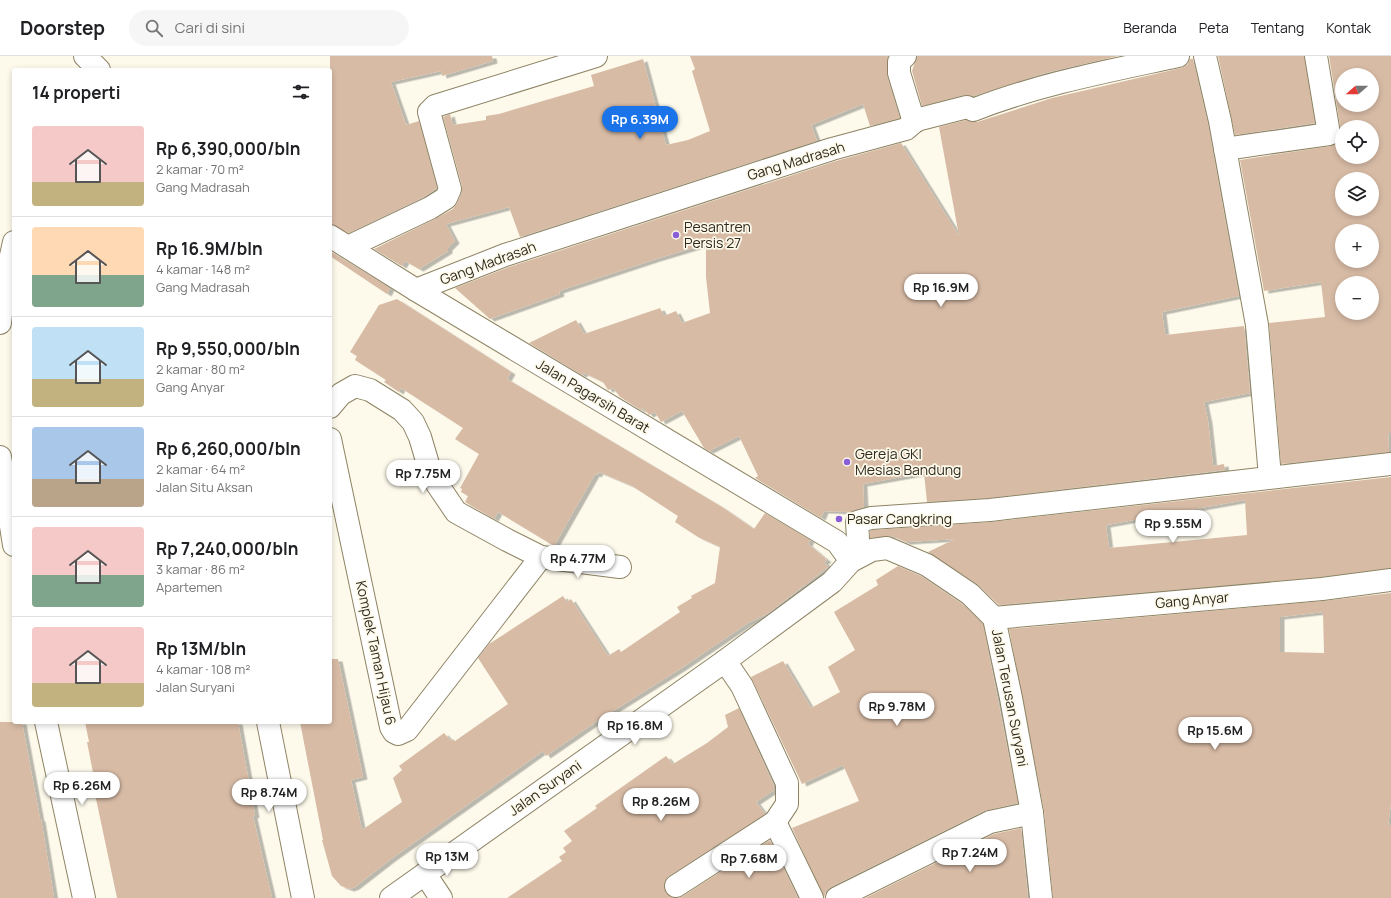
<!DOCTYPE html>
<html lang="id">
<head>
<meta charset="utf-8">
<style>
  body { margin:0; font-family:Manrope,sans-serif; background:#f6f6f6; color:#202124; height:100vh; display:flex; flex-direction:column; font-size:15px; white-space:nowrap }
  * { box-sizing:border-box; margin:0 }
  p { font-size:13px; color:#757577 }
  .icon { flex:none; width:22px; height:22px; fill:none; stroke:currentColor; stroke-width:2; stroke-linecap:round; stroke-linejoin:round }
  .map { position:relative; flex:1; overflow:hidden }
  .side { position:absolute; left:12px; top:12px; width:320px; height:656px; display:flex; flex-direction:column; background:#fff; border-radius:4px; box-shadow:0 2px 6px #0003 }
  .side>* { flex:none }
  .needle { width:26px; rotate:250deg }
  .fabs { position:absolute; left:1335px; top:12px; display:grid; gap:8px }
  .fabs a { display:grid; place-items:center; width:44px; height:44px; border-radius:50%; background:#fff; box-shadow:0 2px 6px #0003; font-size:20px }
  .price { position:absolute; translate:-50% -34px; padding:0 9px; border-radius:14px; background:#fff; color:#222; font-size:13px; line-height:26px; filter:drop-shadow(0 1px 2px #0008) }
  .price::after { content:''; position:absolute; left:50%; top:24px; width:12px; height:9px; margin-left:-6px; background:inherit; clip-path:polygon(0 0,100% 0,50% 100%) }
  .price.selected { background:#1a73e8; color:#fff }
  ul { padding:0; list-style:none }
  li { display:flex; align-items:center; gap:12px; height:100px; padding:0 20px }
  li+li { border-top:1px solid #e0e0e0 }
  li span { display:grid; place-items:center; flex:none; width:112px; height:80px; border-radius:4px; color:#555 }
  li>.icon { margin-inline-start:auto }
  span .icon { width:48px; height:48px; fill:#fffc; stroke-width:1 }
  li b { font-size:17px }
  h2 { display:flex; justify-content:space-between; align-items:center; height:48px; padding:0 20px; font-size:17px }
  header { display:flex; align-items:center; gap:24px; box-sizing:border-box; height:56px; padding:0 20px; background:#fff; border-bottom:1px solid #e0e0e0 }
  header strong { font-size:19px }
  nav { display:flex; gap:22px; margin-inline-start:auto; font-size:14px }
  .search { width:280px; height:36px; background:#f6f6f6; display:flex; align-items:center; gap:10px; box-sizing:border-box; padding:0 14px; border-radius:22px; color:#757577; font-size:15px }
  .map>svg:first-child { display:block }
  .building { fill:#d7bba5; fill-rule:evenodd; filter:url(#shadow) }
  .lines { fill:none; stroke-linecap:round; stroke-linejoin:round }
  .street-casing { stroke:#8d8364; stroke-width:24 }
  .street { stroke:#fff; stroke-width:22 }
  .poi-dot { fill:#895ed7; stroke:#fdf9eb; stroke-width:1.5 }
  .labels { text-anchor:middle; stroke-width:3.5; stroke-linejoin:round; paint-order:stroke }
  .street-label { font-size:14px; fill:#2e2a1d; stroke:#fdf9eb }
  .poi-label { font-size:14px; fill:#2e2a1d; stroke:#fdf9eb; text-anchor:start }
</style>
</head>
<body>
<header>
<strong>Doorstep</strong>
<div class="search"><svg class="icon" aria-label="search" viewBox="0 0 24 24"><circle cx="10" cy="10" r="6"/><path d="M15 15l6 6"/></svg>Cari di sini</div>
<nav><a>Beranda</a><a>Peta</a><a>Tentang</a><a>Kontak</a></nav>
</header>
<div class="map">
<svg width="1391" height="842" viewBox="0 0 1391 842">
  <defs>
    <filter id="shadow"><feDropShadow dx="4.5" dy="2.5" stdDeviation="0" flood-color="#0004"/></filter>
  </defs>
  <rect width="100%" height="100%" fill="#fdf9eb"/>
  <g class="building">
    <path d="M 330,0 L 492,0 L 493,5 L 442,20 L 441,15 L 391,26 L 406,69 L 419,65 L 437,132 L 424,141 L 349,177 L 330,168 Z"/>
    <path d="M 690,0 L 888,0 L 887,20 L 900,62 L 870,70 L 863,48 L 811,69 L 817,85 L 520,181 L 509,151 L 446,168 L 455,185 L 448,192 L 448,195 L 419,213 L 405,205 L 402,210 L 374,193 L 435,163 L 453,153 L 457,147 L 461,138 L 462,130 L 443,61 L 450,58 L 453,69 L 486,64 L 486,60 L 499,58 L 594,30 L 591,19 L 643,3 L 666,89 L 688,84 L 710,75 L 692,15 L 695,13 Z"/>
    <path d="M 917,0 L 1118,0 L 1045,17 L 974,40 L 964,39 L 922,50 L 912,15 Z"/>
    <path d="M 1218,0 L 1304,0 L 1315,67 L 1235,79 Z"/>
    <path d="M 1329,0 L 1391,0 L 1391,377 L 1388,377 L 1389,396 L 1281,408 L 1269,267 L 1325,261 L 1321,226 L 1264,235 L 1240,104 L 1331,90 L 1337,87 L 1341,82 L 1341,76 ZM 1342,19 L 1372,19 L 1372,49 L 1342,49 ZM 1342,71 L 1372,71 L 1372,101 L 1342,101 ZM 1342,123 L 1372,123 L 1372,153 L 1342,153 ZM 1342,175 L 1372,175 L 1372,205 L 1342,205 ZM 1342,227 L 1372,227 L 1372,257 L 1342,257 Z"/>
    <path d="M 1190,3 L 1193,3 L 1208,68 L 1239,240 L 1162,256 L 1165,279 L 1244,270 L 1250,337 L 1204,346 L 1208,365 L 1213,410 L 1224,408 L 1225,414 L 989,442 L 927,446 L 924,417 L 863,428 L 864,451 L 851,456 L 824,455 L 821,462 L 755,422 L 758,420 L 739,380 L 709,395 L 704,392 L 682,355 L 661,366 L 655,356 L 649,359 L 643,352 L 641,354 L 620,341 L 613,332 L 608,334 L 603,326 L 584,317 L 582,319 L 529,287 L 576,264 L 584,278 L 660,252 L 664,260 L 676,255 L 682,267 L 710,257 L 706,221 L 706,188 L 656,203 L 559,235 L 560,238 L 490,263 L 455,232 L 509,211 L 836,105 L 901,87 L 959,180 L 939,71 L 966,64 L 977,66 L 1052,42 L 1181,12 L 1187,9 Z"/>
    <path d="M 330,195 L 390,232 L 387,238 L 330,200 Z"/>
    <path d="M 397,243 L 511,316 L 507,323 L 722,451 L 754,473 L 765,457 L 810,484 L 808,488 L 827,504 L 824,506 L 828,511 L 767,558 L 748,567 L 680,613 L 597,665 L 546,700 L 543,695 L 391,803 L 355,831 L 350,833 L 341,830 L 332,820 L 322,784 L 323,784 L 300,666 L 330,666 L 330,603 L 338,603 L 363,721 L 351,724 L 362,774 L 402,746 L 393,722 L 402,714 L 399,710 L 444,677 L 451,685 L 453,683 L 455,685 L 508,648 L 478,602 L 489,588 L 563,540 L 567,546 L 571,543 L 608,600 L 619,593 L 621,596 L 680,556 L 677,551 L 692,542 L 691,540 L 715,527 L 720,491 L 698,481 L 675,466 L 678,460 L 632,430 L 599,416 L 597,419 L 595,418 L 554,490 L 498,456 L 494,463 L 465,446 L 468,440 L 461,436 L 462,433 L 460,432 L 479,398 L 455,383 L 463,372 L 401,332 L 399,336 L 384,326 L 386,324 L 355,304 L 357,300 L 350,296 L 379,249 Z"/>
    <path d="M 1391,421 L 1391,512 L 1321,521 L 999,549 L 977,528 L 928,496 L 955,483 L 906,486 L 892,480 L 870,482 L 870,475 L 873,474 L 991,466 ZM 1245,444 L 1247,479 L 1109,492 L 1106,469 Z"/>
    <path d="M 898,510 L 921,520 L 962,548 L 983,568 L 1018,747 L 984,755 L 831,831 L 826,835 L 824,842 L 792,772 L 859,745 L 843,709 L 802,728 L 751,621 L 783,605 L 811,652 L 840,636 L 828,611 L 855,594 L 834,556 L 878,529 L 876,524 Z"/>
    <path d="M 1391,537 L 1391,747 L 1388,769 L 1391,769 L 1391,842 L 1053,842 L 1044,755 L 1009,573 L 1323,545 ZM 1323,556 L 1324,597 L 1280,596 L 1280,561 Z"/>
    <path d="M 739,652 L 774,730 L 774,734 L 756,746 L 765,758 L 669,820 L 665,825 L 664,831 L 666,837 L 674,842 L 507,842 L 562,805 L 559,801 L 566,796 L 563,792 L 572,785 L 564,775 L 597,752 L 595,750 L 666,700 L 673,708 L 707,687 L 728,671 L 725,659 Z"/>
    <path d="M 0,666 L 22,666 L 40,763 L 41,763 L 54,842 L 0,842 Z"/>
    <path d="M 85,666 L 238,666 L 255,759 L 253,760 L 272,842 L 117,842 L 95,738 L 97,737 L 87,686 L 89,686 Z"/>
    <path d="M 1021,772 L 1028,842 L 865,842 L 994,778 Z"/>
    <path d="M 770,784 L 798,842 L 678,842 L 683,840 Z"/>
  </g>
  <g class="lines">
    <g class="street-casing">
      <g id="street">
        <path d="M 85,0 L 99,14"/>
        <path d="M 905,0 L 899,6 L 899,17 L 914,66"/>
        <path d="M 1205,0 L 1220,65 L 1257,269 L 1270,421"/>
        <path d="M 1225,93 L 1329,78 L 1316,0"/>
        <path d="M 330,180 L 416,234 L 837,486 L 851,505"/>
        <path d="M 348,191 L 430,152 L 446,142 L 450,133 L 429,56 L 435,50 L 596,0"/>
        <path d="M 416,234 L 505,199 L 832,93 L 906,73 L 914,66 L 920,63 L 967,51 L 973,54 C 1039,28 1109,15 1178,0"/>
        <path d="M 0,267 L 4,232 L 14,186"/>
        <path d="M 330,351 L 341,338 L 355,330 L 370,334 L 402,354 L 413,366 L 420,381 L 428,408 L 437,428 L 456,456 L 507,484 L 541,501 L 620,511"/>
        <path d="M 330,383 L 391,671 L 394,676 L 398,678 L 407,674 L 541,501"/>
        <path d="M 0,401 L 14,489"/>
        <path d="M 859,500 L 857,466 L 871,462 L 990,454 L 1391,408"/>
        <path d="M 994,562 L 1322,533 L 1391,524"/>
        <path d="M 46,666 L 84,842"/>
        <path d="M 268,666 L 303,842"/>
        <path d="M 775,766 L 812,842"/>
        <path d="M 425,818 L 441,842"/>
        <path d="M 676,830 L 775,766 L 787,748 L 787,727 L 742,630 L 725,605"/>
        <path d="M 391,842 L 725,605 L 832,526 L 851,505 L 872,494 L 887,492 L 927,509 L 970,538 L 994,562 L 1011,642 L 1032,757 L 1041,842"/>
        <path d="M 837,842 L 990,766 L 1032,757"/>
      </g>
    </g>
    <use href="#street" class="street"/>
  </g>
  <g class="poi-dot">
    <circle cx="676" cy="179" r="4"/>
    <circle cx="847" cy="406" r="4"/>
    <circle cx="839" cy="463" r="4"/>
  </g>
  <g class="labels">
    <g class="street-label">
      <text transform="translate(796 105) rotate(-17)" y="5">Gang Madrasah</text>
      <text transform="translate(488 207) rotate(-20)" y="5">Gang Madrasah</text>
      <text transform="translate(593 340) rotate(31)" y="5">Jalan Pagarsih Barat</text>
      <text transform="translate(1192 544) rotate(-5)" y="5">Gang Anyar</text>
      <text transform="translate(376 597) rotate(78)" y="5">Komplek Taman Hijau 6</text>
      <text transform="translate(1010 642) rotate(79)" y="5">Jalan Terusan Suryani</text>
      <text transform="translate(545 732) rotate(-35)" y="5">Jalan Suryani</text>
    </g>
    <g class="poi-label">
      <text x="684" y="176">Pesantren<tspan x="684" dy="16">Persis 27</tspan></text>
      <text x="855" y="403">Gereja GKI<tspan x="855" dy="16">Mesias Bandung</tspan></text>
      <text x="847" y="468">Pasar Cangkring</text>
    </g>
  </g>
</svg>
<div class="fabs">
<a><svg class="needle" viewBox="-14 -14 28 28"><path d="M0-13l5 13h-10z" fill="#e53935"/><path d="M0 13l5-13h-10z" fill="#757577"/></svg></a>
<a><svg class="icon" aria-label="locate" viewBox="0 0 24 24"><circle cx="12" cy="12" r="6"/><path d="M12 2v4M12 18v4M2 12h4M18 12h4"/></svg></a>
<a><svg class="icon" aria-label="layers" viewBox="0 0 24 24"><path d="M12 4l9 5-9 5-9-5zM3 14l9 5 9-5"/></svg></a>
<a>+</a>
<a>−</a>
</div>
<b class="price selected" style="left:640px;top:84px">Rp 6.39M</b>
<b class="price" style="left:941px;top:252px">Rp 16.9M</b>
<b class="price" style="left:423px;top:438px">Rp 7.75M</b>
<b class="price" style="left:1173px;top:488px">Rp 9.55M</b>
<b class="price" style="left:578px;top:523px">Rp 4.77M</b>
<b class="price" style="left:897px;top:671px">Rp 9.78M</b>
<b class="price" style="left:635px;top:690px">Rp 16.8M</b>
<b class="price" style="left:1215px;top:695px">Rp 15.6M</b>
<b class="price" style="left:82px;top:750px">Rp 6.26M</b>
<b class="price" style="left:269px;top:757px">Rp 8.74M</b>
<b class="price" style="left:661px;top:766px">Rp 8.26M</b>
<b class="price" style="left:970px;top:817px">Rp 7.24M</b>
<b class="price" style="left:447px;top:821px">Rp 13M</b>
<b class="price" style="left:749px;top:823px">Rp 7.68M</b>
<section class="side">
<h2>14 properti<svg class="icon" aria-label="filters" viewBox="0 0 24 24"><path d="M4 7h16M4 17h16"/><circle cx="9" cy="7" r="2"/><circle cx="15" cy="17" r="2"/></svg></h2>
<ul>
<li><span style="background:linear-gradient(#f6c9c9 70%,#c2b280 0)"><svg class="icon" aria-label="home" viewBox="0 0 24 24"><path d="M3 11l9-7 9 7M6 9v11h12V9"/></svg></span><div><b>Rp 6,390,000/bln</b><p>2 kamar · 70 m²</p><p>Gang Madrasah</p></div></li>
<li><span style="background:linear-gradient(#ffd9b3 60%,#7fa58c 0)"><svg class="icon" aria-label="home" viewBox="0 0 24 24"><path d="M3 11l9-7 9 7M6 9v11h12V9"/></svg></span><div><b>Rp 16.9M/bln</b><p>4 kamar · 148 m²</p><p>Gang Madrasah</p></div></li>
<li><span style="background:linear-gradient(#bfe0f5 65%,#c2b280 0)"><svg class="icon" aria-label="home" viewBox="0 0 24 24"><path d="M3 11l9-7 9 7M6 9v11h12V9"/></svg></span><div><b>Rp 9,550,000/bln</b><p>2 kamar · 80 m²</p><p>Gang Anyar</p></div></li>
<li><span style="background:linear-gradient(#a9c7e8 65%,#b9a48a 0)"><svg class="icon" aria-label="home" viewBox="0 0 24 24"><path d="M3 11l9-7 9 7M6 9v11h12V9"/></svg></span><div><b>Rp 6,260,000/bln</b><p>2 kamar · 64 m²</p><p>Jalan Situ Aksan</p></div></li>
<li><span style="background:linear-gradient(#f6c9c9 60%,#7fa58c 0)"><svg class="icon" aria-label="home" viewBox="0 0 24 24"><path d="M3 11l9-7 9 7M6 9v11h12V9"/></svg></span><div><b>Rp 7,240,000/bln</b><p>3 kamar · 86 m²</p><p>Apartemen</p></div></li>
<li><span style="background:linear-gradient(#f6c9c9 70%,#c2b280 0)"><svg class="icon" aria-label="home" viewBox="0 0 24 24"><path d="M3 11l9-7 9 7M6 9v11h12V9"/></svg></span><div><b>Rp 13M/bln</b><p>4 kamar · 108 m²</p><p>Jalan Suryani</p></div></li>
</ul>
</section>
</div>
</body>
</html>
